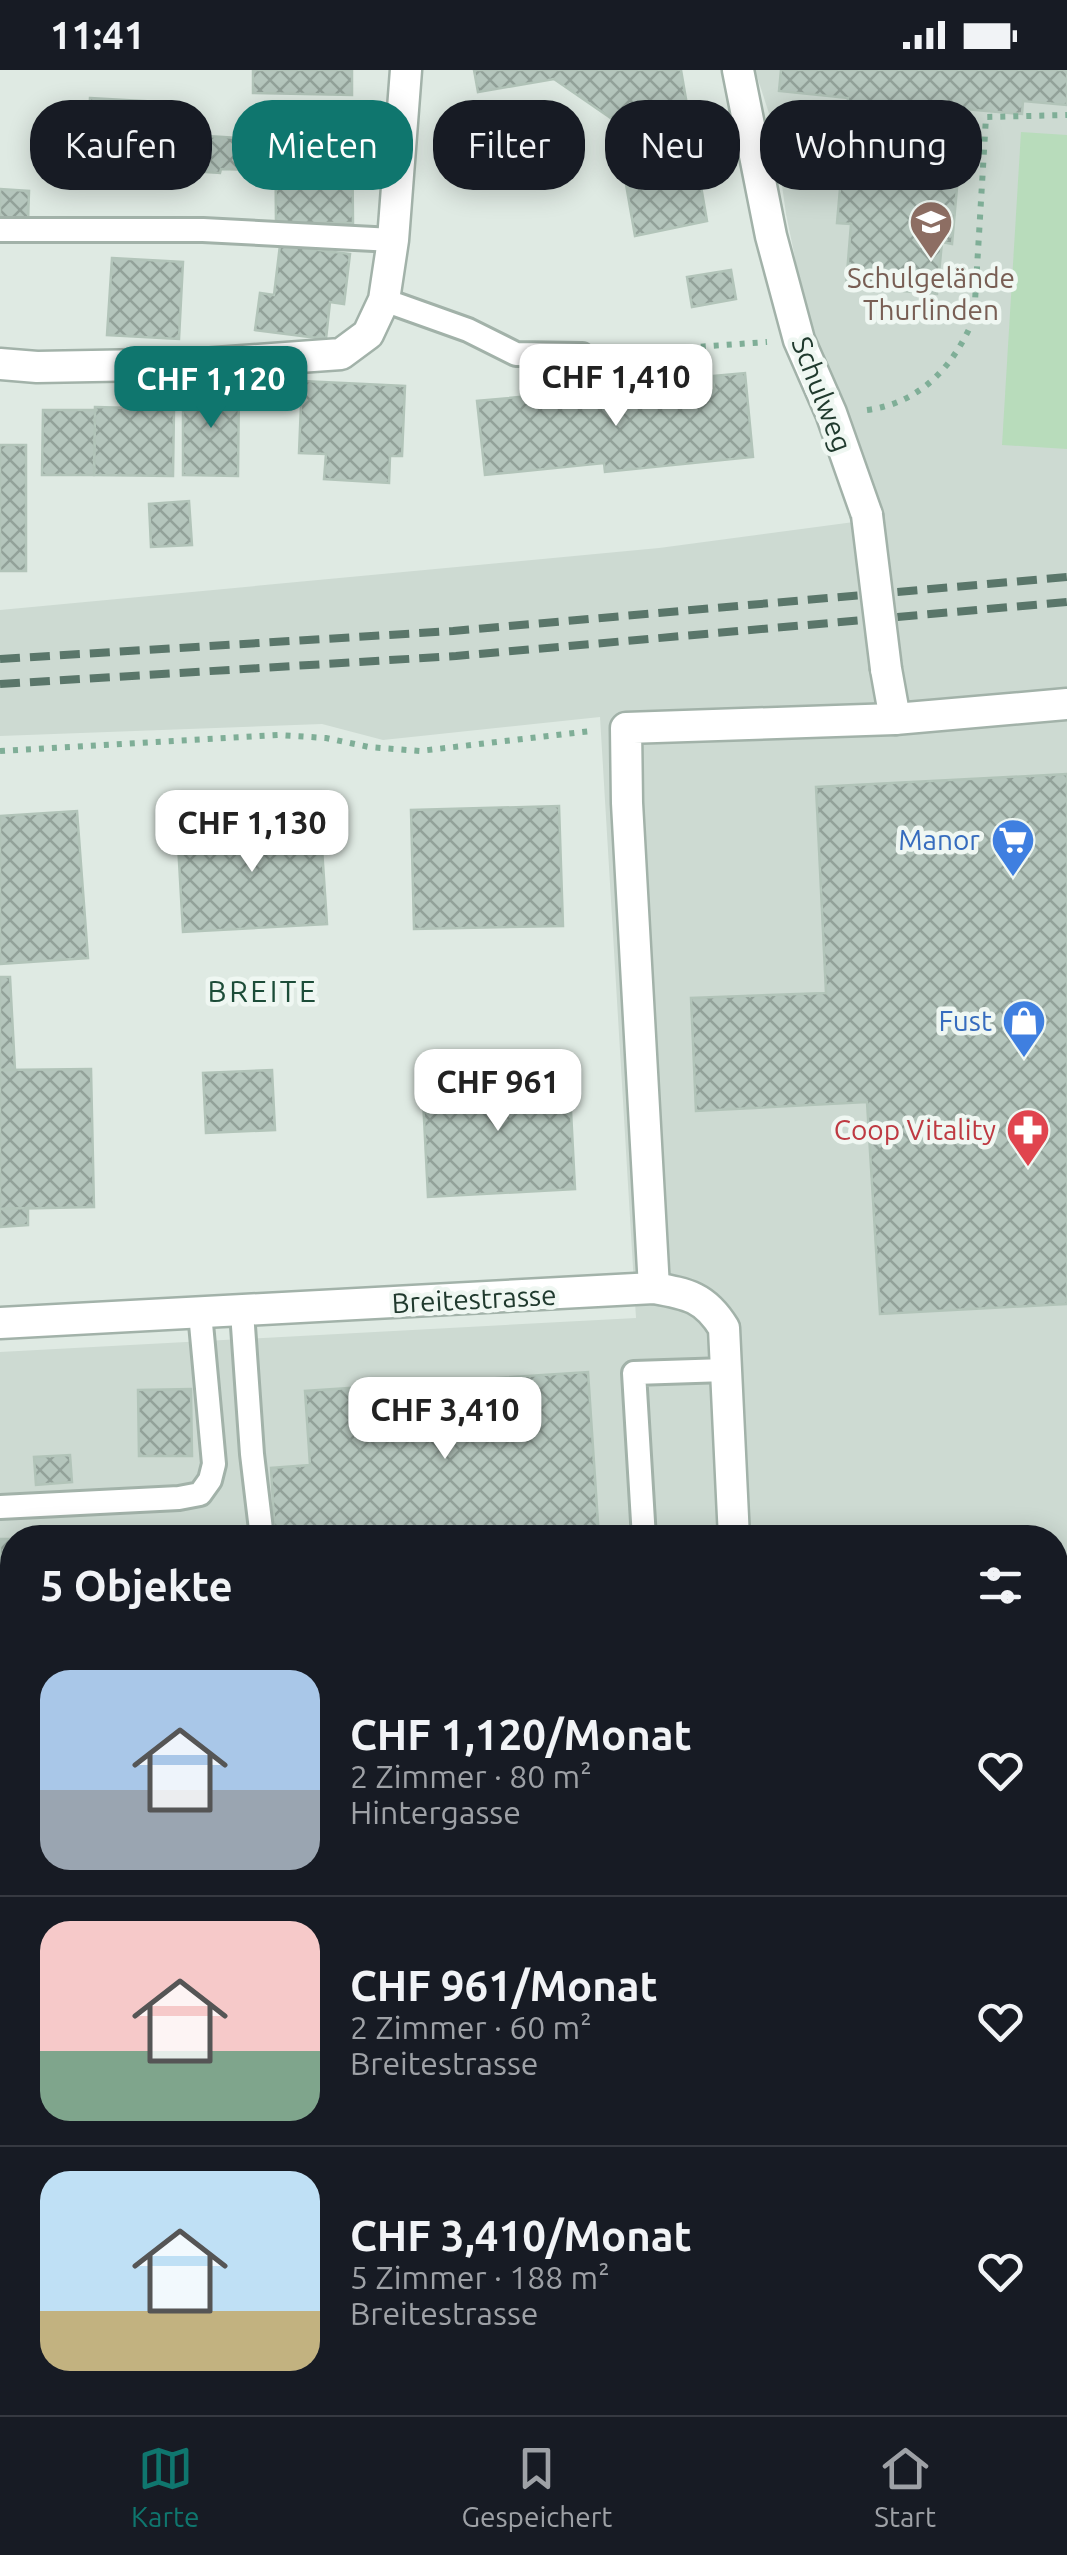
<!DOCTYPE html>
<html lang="de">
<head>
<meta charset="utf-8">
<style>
  body { margin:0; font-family:Ubuntu,sans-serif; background:#20242c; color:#f1f3f6; height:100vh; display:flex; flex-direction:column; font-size:38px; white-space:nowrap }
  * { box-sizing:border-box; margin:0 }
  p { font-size:32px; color:#9ea1a6 }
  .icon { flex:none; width:55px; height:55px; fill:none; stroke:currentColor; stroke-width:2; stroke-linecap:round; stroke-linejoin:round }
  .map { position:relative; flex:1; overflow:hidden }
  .details { position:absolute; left:0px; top:1455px; width:1068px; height:890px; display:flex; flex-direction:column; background:#171b24; border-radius:40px 40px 0 0; box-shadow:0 5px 25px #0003 }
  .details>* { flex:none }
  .banner { position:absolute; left:30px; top:30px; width:1008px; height:90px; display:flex; gap:20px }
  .price { position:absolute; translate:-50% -85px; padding:0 22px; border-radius:20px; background:#fff; color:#222; font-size:32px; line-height:65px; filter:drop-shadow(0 2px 5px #0008) }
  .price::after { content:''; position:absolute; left:50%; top:60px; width:30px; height:22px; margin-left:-15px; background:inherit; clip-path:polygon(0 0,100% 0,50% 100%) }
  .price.on { background:#0f766e; color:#fff }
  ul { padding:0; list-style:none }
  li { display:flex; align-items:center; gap:30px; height:250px; padding:0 40px }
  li+li { border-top:2px solid #363941 }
  li span { display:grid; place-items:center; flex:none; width:280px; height:200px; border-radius:30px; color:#555 }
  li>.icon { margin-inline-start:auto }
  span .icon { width:120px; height:120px; fill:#fffc; stroke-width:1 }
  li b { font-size:42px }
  h2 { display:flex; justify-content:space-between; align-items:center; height:120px; padding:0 40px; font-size:42px }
  .tag { padding:0 35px; border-radius:40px; background:#171b24; box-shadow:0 5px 25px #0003; font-size:35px; line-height:90px }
  .tag.on { background:#0f766e; color:#fff }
  .status { display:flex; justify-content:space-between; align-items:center; height:70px; padding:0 50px; background:#171b24; direction:ltr }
  .status svg { height:28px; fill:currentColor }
  .tabs { display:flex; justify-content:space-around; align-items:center; height:140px; border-top:2px solid #363941; background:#171b24; font-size:28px; color:#9ea1a6 }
  .tabs a { display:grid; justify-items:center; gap:5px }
  .tabs .on { color:#0f766e }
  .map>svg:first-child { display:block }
  .built { fill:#cddad2 }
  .grass { fill:#b8dcbb }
  .building { fill:url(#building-cross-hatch); stroke:#b2c4b9; stroke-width:2.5 }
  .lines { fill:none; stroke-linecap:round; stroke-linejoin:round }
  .service-casing { stroke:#a2b2a9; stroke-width:28 }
  .minor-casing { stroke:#a2b2a9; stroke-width:35 }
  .secondary-casing { stroke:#9eb6a9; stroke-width:35 }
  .path { stroke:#7fae97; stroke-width:6; stroke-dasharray:5 8; stroke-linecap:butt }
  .service { stroke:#fff; stroke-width:22 }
  .minor { stroke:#fff; stroke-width:30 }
  .secondary { stroke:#fff; stroke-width:30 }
  .rail { stroke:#5a766a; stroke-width:8; stroke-dasharray:20 10; stroke-linecap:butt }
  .minor-bridge-casing { stroke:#a2b2a9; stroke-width:35; stroke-linecap:butt }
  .minor-bridge { stroke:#fff; stroke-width:30 }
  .labels { text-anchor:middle; stroke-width:9; stroke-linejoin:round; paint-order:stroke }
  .education-label { font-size:28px; fill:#785e54; stroke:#eff7f2 }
  .street-label { font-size:28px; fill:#203a2e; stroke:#eff7f2 }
  .shop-label { font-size:28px; fill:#366cbe; stroke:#eff7f2; text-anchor:end }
  .health-label { font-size:28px; fill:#be3a42; stroke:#eff7f2; text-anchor:end }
  .neighbourhood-label { font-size:30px; letter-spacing:2.5px; fill:#1c4c38; stroke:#eff7f2 }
</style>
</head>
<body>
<div class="status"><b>11:41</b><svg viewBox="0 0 49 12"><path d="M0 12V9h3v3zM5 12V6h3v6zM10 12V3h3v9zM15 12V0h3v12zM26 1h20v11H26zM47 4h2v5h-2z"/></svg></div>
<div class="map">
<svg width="1067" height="2345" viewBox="0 0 1067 2345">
  <defs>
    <pattern id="building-cross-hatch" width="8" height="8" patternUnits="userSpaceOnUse" patternTransform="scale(2.5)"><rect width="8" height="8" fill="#b4c5bc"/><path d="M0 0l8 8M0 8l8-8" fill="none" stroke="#92a199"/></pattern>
  </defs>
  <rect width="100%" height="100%" fill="#dfeae3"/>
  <path class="built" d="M 755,0 L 1067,0 L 1067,2345 L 391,2345 L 367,2333 L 1055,2332 L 1055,1468 L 12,1468 L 12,2146 L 0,2139 L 0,1282 L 636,1248 L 600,647 L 383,670 L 322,654 L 0,666 L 0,540 L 659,478 L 884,448 L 805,236 L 786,144 L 774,59 Z"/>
  <g class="grass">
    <path d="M 1021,62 L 1067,65 L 1067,379 L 1002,375 Z"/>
    <path d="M 12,2317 L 12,2332 L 146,2333 L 169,2345 L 0,2345 L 0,2333 Z"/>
  </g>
  <g class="building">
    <path d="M 253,0 L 352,0 L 352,25 L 253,23 Z"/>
    <path d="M 474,0 L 681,0 L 707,151 L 635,166 L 615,51 L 554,9 L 478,22 Z"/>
    <path d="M 781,0 L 1067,0 L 1067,35 L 1023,31 L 1022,44 L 964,39 L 952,174 L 942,172 L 937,224 L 846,216 L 851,154 L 837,153 L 848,28 L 779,21 Z"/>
    <path d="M 90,28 L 177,33 L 175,64 L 254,69 L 252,100 L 221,99 L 220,103 L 174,100 L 173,110 L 85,104 Z"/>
    <path d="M 275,44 L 352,45 L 353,153 L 276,153 Z"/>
    <path d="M 0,119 L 29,121 L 28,153 L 0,151 Z"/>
    <path d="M 280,175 L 350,184 L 344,234 L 330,232 L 326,269 L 255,260 L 260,223 L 274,225 Z"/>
    <path d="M 112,188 L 183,192 L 179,269 L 107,265 Z"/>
    <path d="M 731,200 L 736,229 L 692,237 L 687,207 Z"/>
    <path d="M 745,303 L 753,387 L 605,402 L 604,393 L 485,405 L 477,331 L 604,319 L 605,331 L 714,320 L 714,306 Z"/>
    <path d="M 302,311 L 405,316 L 402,386 L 390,386 L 389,413 L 324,409 L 326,384 L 299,383 Z"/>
    <path d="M 183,316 L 239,316 L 238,406 L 183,405 Z"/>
    <path d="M 95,337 L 174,339 L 173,406 L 94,405 Z"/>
    <path d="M 43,340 L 95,340 L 94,405 L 42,405 Z"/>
    <rect x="0" y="375" width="26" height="126"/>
    <path d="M 189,431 L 192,475 L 151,477 L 149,434 Z"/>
    <path d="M 1067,704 L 1067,1234 L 880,1244 L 867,1032 L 696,1041 L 691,928 L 826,923 L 816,717 Z"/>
    <path d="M 559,736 L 563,856 L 414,859 L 411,740 Z"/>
    <path d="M 77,741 L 88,888 L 0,894 L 0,746 Z"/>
    <path d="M 320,748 L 327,854 L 183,862 L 177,756 Z"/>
    <path d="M 0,907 L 10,907 L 15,1000 L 0,1000 Z"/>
    <path d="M 91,999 L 94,1137 L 0,1139 L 0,1000 Z"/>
    <path d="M 272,1000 L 275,1060 L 206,1063 L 203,1003 Z"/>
    <path d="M 569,1002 L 575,1119 L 428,1127 L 422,1009 Z"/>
    <path d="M 28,1138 L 28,1155 L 0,1157 L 0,1139 Z"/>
    <path d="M 588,1302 L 599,1468 L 275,1468 L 271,1398 L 310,1395 L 305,1321 Z"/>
    <path d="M 191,1319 L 192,1386 L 139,1386 L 138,1320 Z"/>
    <path d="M 70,1385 L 72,1412 L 36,1415 L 34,1387 Z"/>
    <path d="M 193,1462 L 194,1468 L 52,1468 Z"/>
    <path d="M 0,1469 L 12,1469 L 12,2101 L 0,2095 Z"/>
    <path d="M 0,2095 L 12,2101 L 12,2123 L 0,2116 Z"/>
    <path d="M 1055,2287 L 1067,2291 L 1067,2345 L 777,2345 L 782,2332 L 1055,2332 Z"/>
    <path d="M 401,2332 L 463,2332 L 456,2345 L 426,2345 Z"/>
  </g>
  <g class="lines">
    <g class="service-casing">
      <g id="service">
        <path d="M 0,160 L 203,160 L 393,170"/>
        <path d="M 384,230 L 468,260 L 516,284 L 582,285"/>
        <path d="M 242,1242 L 252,1384 L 262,1468"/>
        <path d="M 0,1437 L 179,1428 L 200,1424 L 210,1410 L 214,1394 L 200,1243"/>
        <path d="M 644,1468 L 634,1303 L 726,1300"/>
      </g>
    </g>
    <g class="minor-casing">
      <g id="minor">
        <path d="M 738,0 L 771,166 L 799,270 L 831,343 L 867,445"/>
        <path d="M 0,294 L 37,297 L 203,294 L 341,284 L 368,264 L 384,230 L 393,170 L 406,0"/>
        <path d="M 886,599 L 895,649"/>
        <path d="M 654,1218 L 627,733 L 626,658 L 895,649 L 1067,634"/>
        <path d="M 0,1253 L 654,1218 C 688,1224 705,1227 724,1258 L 734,1468"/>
        <path d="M 630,2345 L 636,2332"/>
        <path d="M 673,2345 L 676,2332"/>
      </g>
    </g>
    <g class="secondary-casing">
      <g id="secondary">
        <path d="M 0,2207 L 12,2213"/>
        <path d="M 197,2332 L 219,2345"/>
        <path d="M 293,2332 L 317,2345"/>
      </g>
    </g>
    <g class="path">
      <path d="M 610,283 L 767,272"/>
      <path d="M 867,340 C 921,333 954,296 974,248 L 986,47 L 1067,45"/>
      <path d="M 0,681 L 279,665 L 326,668 L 369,677 L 420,681 L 591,661"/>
      <path d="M 1055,1793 L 1067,1792"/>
    </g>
    <use href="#service" class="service"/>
    <use href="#minor" class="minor"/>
    <use href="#secondary" class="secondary"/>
    <g class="rail">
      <path d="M 0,589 L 453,561 L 1067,507"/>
      <path d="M 0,614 L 456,586 L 1067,532"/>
    </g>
    <g class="minor-bridge-casing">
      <path id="minor-bridge" d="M 867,445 L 886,599"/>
    </g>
    <use href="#minor-bridge" class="minor-bridge"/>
  </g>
  <defs>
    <g id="school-pin" transform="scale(2.25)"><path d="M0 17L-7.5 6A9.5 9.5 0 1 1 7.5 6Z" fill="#8d6e63" stroke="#eff7f2"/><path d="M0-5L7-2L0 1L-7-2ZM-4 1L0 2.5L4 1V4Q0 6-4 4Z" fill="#fff"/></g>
    <g id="supermarket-pin" transform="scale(2.25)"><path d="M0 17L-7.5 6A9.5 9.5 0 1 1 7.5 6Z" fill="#3f7fe0" stroke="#eff7f2"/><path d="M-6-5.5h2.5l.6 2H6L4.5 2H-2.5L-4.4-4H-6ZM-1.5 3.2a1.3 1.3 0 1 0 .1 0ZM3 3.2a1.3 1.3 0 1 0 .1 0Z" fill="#fff"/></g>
    <g id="shop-pin" transform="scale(2.25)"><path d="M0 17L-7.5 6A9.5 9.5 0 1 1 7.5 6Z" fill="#3f7fe0" stroke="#eff7f2"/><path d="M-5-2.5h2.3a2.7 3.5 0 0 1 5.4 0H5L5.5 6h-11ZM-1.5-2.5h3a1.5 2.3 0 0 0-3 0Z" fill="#fff"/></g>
    <g id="pharmacy-pin" transform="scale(2.25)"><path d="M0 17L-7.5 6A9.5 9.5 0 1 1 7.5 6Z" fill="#e0444e" stroke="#eff7f2"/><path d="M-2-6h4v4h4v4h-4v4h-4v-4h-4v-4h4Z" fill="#fff"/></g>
  </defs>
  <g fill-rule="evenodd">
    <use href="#school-pin" x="931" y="152"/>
    <use href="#supermarket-pin" x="1013" y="770"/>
    <use href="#shop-pin" x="1024" y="951"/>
    <use href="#pharmacy-pin" x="1028" y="1060"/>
  </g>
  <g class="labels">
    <g class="education-label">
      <text x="931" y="218">Schulgelände<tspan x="931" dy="32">Thurlinden</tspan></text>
    </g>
    <g class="street-label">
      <text transform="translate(822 324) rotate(69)" y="10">Schulweg</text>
      <text transform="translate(474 1229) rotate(-3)" y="10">Breitestrasse</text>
    </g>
    <g class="shop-label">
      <text x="980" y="780">Manor</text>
      <text x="992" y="961">Fust</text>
    </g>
    <g class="health-label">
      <text x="996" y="1070">Coop Vitality</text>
    </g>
    <g class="neighbourhood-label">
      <text x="263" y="932">BREITE</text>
    </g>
  </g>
</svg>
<b class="price" style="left:616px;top:359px">CHF 1,410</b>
<b class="price on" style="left:211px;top:361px">CHF 1,120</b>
<b class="price" style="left:252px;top:805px">CHF 1,130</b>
<b class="price" style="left:498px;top:1064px">CHF 961</b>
<b class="price" style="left:445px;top:1392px">CHF 3,410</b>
<div class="banner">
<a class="tag">Kaufen</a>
<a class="tag on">Mieten</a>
<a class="tag">Filter</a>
<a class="tag">Neu</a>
<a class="tag">Wohnung</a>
</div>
<section class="details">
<h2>5 Objekte<svg class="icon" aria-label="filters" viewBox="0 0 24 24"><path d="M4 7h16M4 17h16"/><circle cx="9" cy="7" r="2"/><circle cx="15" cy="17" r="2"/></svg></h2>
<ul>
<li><span style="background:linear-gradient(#a9c7e8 60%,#9aa5b1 0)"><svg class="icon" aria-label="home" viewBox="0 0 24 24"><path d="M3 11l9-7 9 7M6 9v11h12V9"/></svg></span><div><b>CHF 1,120/Monat</b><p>2 Zimmer · 80 m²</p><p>Hintergasse</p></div><svg class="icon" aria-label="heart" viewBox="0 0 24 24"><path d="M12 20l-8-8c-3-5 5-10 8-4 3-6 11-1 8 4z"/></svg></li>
<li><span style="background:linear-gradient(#f6c9c9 65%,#7fa58c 0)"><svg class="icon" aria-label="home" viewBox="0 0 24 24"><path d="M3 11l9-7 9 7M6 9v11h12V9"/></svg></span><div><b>CHF 961/Monat</b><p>2 Zimmer · 60 m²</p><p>Breitestrasse</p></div><svg class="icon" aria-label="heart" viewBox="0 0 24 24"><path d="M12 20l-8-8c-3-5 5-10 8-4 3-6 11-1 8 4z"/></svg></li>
<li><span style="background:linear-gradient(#bfe0f5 70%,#c2b280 0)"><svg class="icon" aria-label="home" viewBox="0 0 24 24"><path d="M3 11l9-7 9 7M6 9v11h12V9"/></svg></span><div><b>CHF 3,410/Monat</b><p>5 Zimmer · 188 m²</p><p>Breitestrasse</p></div><svg class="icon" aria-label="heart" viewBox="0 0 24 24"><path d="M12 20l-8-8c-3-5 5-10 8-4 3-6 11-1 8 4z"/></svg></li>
</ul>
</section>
</div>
<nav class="tabs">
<a class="on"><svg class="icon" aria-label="map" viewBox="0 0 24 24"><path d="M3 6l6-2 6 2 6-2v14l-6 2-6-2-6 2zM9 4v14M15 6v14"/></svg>Karte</a>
<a><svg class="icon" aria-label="saved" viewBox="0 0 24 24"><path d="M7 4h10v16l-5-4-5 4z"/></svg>Gespeichert</a>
<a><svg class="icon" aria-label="home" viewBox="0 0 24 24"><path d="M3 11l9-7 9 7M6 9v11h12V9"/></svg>Start</a>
</nav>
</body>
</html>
